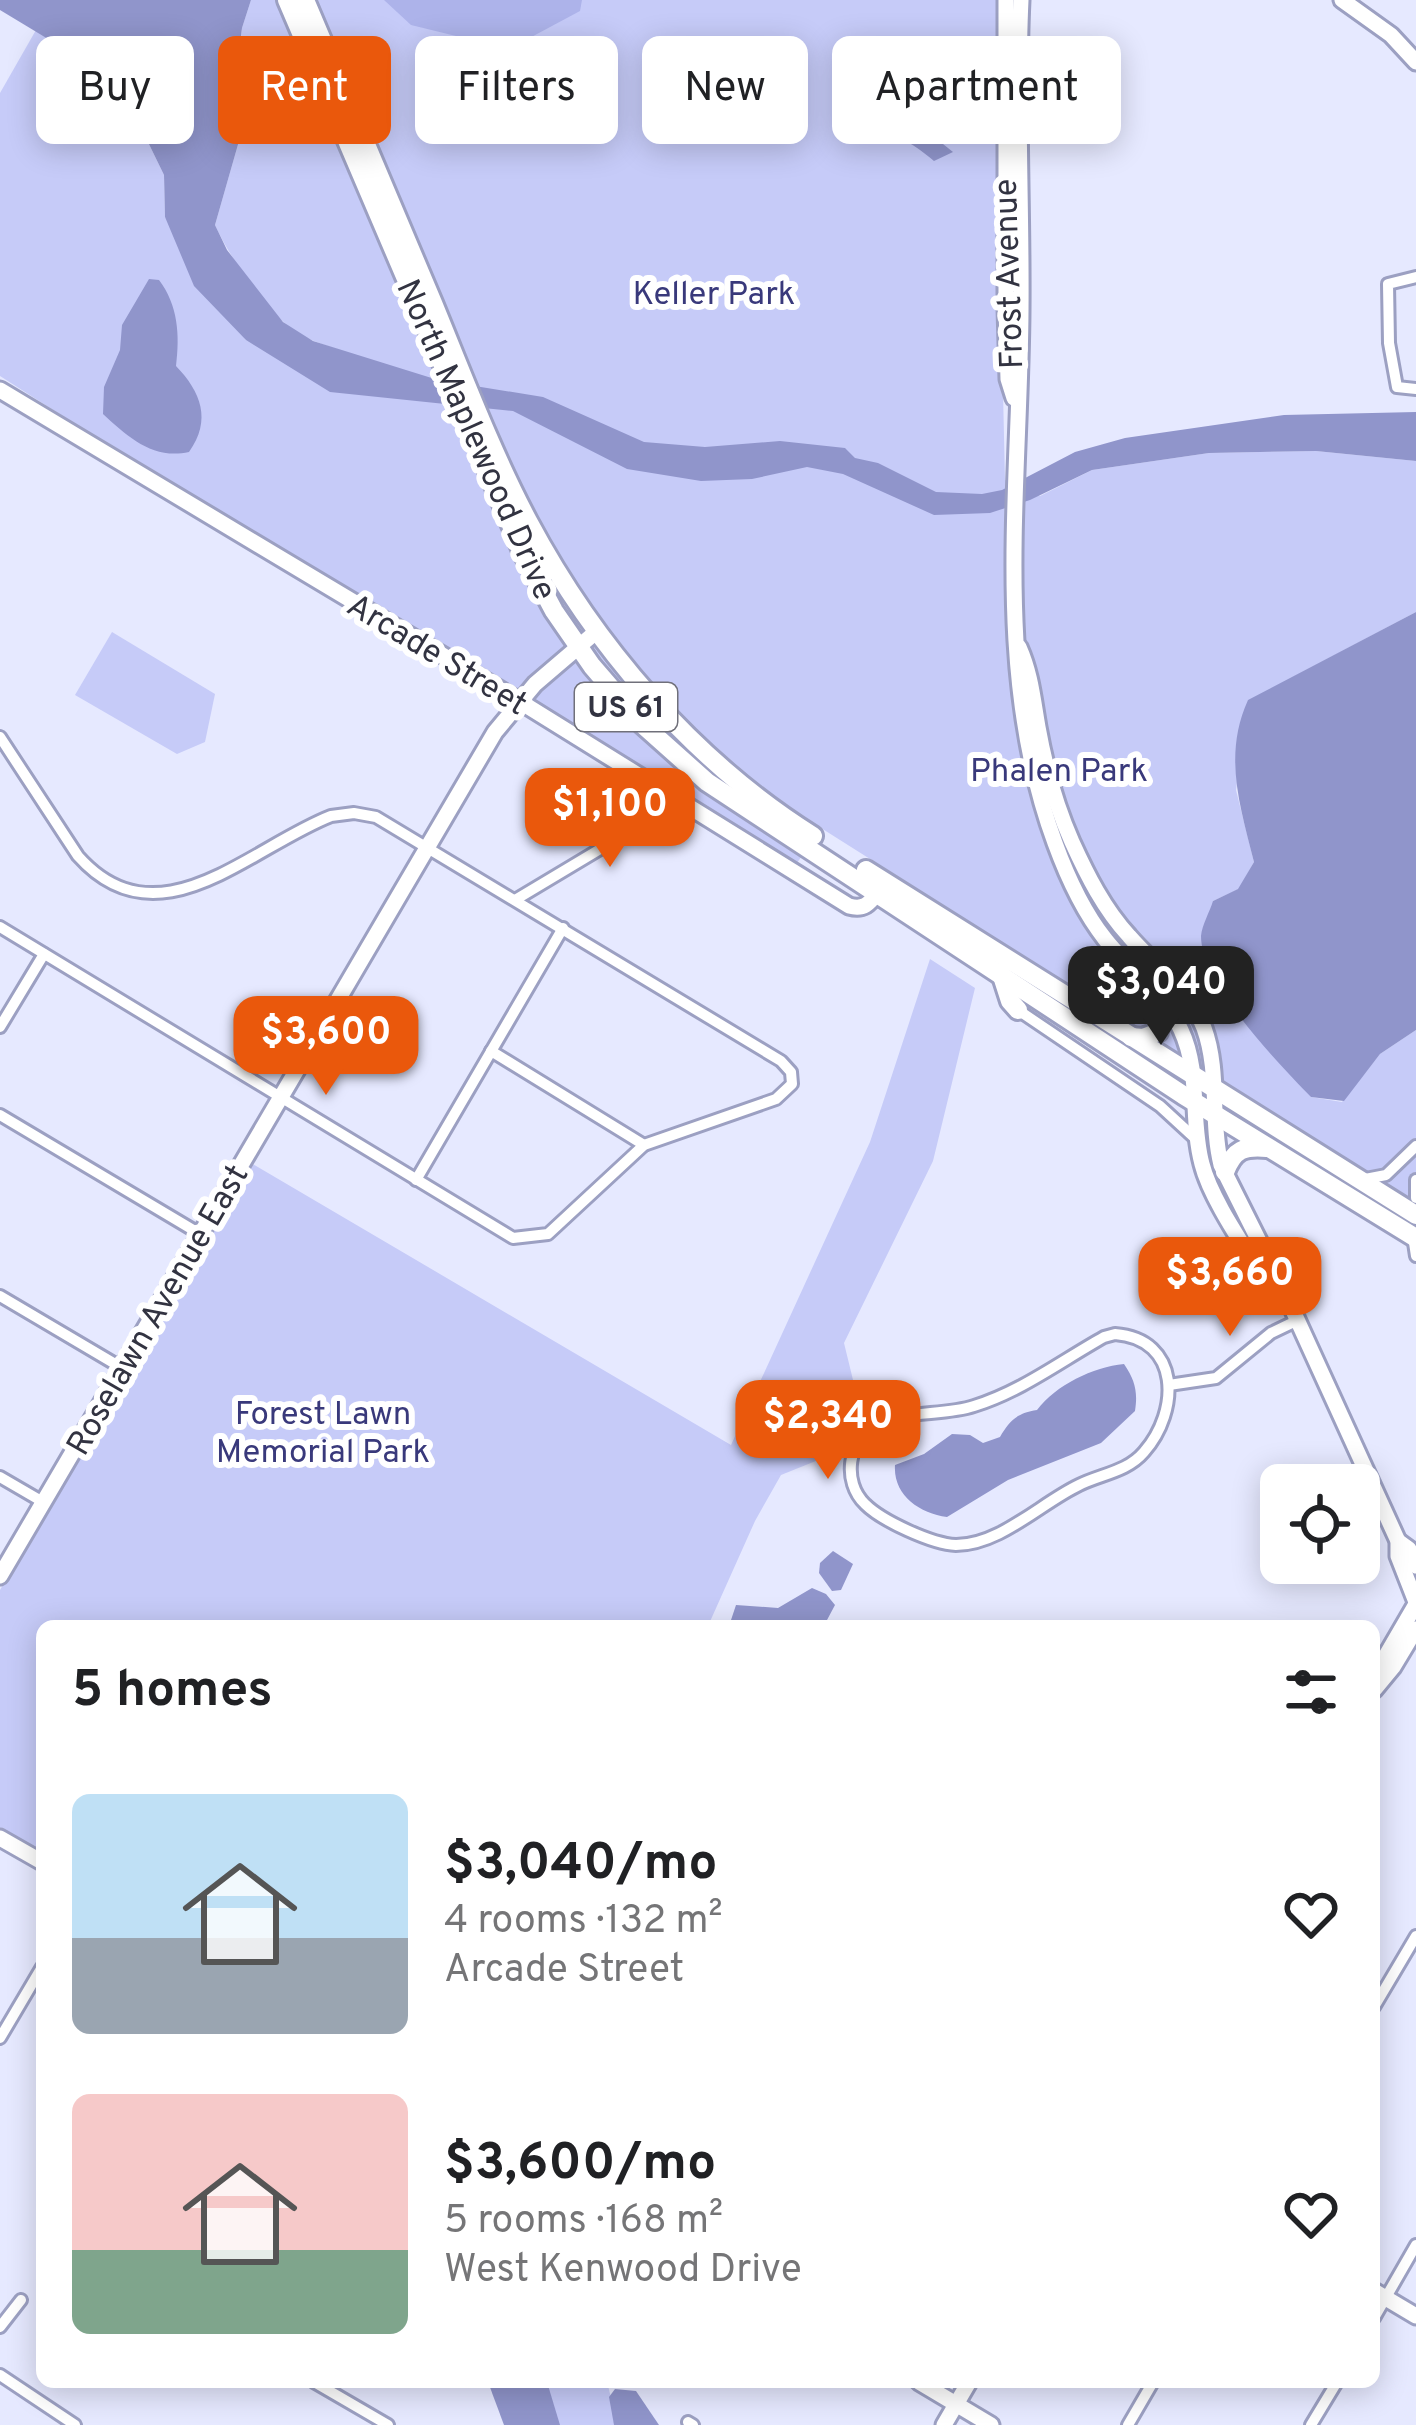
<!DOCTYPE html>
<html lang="en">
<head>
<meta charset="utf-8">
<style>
  body { margin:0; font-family:Overpass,sans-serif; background:#f2f2f2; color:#202124; height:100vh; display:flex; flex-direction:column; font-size:45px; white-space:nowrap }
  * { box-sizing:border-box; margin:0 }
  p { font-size:39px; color:#757577 }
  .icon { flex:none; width:66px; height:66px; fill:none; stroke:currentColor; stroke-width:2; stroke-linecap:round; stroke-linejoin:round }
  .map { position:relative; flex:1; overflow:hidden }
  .panel { position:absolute; left:36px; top:1620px; width:1344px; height:768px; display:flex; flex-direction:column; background:#fff; border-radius:18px; box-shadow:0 6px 30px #0003 }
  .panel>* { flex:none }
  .guide { position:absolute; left:36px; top:36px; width:1344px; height:108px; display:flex; gap:24px }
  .fabs { position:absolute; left:1260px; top:1464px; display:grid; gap:24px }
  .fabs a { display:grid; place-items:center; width:120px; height:120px; border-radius:18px; background:#fff; box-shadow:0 6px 30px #0003; font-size:60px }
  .price { position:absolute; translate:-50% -102px; padding:0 27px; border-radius:24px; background:#ea580c; color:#fff; font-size:39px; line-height:78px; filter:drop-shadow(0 3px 6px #0008) }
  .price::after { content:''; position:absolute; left:50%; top:72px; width:36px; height:27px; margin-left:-18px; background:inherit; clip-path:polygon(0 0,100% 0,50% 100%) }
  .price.on { background:#222; color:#fff }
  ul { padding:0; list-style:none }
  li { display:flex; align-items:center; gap:36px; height:300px; padding:0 36px }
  li span { display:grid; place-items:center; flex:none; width:336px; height:240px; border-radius:18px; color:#555 }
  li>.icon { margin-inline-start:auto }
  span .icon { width:144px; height:144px; fill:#fffc; stroke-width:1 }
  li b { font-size:51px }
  h2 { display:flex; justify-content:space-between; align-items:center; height:144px; padding:0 36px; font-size:51px }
  .pill { padding:0 42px; border-radius:18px; background:#fff; box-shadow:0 6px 30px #0003; font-size:42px; line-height:108px }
  .pill.on { background:#ea580c; color:#fff }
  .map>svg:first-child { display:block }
  .green { fill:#c6cbf8 }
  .forest { fill:#adb3ea }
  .water { fill:#9095cb }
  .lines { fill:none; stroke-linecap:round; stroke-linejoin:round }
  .street-casing { stroke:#9ca0c2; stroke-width:16 }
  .secondary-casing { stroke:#9ca0c2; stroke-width:21 }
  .primary-casing { stroke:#9ca0c2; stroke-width:24 }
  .street { stroke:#fff; stroke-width:10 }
  .secondary { stroke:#fff; stroke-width:15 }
  .primary { stroke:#fff; stroke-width:18 }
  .labels { text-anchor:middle; stroke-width:12; stroke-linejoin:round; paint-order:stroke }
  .shield { fill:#fff; stroke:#70707a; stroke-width:3 }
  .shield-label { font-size:30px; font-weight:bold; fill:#323341 }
  .street-label { font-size:33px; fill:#323341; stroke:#fff }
  .park-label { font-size:33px; fill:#39397b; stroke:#fff }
</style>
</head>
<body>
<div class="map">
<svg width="1416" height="2425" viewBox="0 0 1416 2425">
  <rect width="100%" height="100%" fill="#e6e9ff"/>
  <g class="green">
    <path d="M 251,0 L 1005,0 L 997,128 L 1005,480 L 1040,496 L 1092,470 L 1209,453 L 1316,451 L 1416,461 L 1416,612 L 1248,701 L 1236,790 L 1254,862 L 1239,889 L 1213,901 L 1311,1097 L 1342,1102 L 1380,1054 L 1416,1030 L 1416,1204 L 821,828 L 797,863 L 161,479 L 0,376 L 0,93 L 36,30 L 53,42 L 72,71 L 146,138 L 164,175 L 165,217 L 246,340 L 369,361 C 348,351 325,347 305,337 C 272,322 230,258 215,225 L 239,141 L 236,72 L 242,28 Z"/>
    <path d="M 112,632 L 215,694 L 205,742 L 177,754 L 75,695 Z"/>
    <path d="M 930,959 L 975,988 L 933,1161 L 844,1343 L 864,1425 L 848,1448 L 781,1475 L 755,1521 L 708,1626 L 42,1626 L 42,1852 L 0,1828 L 0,1590 L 251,1163 L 731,1445 L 870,1142 Z"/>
    <path d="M 542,2382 L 607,2382 L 618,2425 L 548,2425 Z"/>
  </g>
  <path class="forest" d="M 384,0 L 582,0 L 580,11 L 509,49 L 411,25 Z"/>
  <g class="water">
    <path d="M 0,0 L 251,0 L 242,28 L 236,72 L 239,141 L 215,225 L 227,250 L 283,322 L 313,341 L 438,380 L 543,397 L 644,442 L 705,447 L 780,441 L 845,448 L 855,458 L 878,463 L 936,492 L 982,494 L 1002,490 L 1075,452 L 1125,438 L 1284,415 L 1416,412 L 1416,461 L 1316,451 L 1209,453 L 1092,470 L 1030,500 L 990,513 L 934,515 L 843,474 L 807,467 L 752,479 L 701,481 L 627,469 L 513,411 L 330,392 L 246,340 L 194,286 L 165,217 L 164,175 L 146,138 L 72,71 L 53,42 L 0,10 Z"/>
    <path d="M 888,50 C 922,56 938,88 945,119 L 933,136 L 953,152 L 934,161 C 913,143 890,129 862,133 L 841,116 L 832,89 C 844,61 860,55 888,50 Z"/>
    <path d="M 149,279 L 159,280 C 178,305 180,335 176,366 C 201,392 212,420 189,452 C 153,460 128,437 103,414 L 104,387 L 120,350 L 122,325 Z"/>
    <path d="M 1416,612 L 1416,1030 L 1380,1054 L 1344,1101 L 1311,1097 C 1279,1064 1201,984 1201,936 C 1202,925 1210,911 1213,901 L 1238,889 L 1254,862 C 1240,806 1223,755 1248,700 Z"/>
    <path d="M 1124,1364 C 1135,1380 1138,1392 1135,1411 L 1101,1443 L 1008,1480 L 947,1517 C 919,1513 893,1495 895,1465 L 924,1454 L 952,1434 L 970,1435 L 983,1443 L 1000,1437 C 1009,1421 1017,1413 1037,1410 C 1056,1385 1093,1367 1124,1364 Z"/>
    <path d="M 833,1551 L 853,1564 L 841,1590 L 832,1591 L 819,1573 L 820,1563 Z"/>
    <path d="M 812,1588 L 826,1594 L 835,1605 L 827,1620 L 814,1626 L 730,1623 L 736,1605 L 778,1608 Z"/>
    <path d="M 488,2382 L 547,2382 L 560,2425 L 504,2425 Z"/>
    <path d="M 615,2389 L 636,2391 L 659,2425 L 614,2425 L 609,2397 Z"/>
  </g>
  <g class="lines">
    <g class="street-casing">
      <g id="street">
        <path d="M 1416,277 L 1388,284 L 1389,343 L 1397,387 L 1416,389"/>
        <path d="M 0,737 L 78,856 C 158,946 249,848 331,816 L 354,813 L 376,817 L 781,1061 L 791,1072 L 792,1084 L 776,1099 L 644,1145 L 548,1234 L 513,1238 L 0,927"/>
        <path d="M 515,900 L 682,800"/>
        <path d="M 1018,1010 L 1160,1106 L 1197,1140"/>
        <path d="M 0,1027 L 44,954"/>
        <path d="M 491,1051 L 644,1145"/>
        <path d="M 0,1115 L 200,1234"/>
        <path d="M 416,1180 L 563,928"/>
        <path d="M 1360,1180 L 1386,1175 L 1416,1146"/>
        <path d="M 1416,1180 L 1416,1198"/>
        <path d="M 1413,1236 L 1416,1256"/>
        <path d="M 0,1296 L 122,1368"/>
        <path d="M 1115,1334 C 1181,1339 1180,1411 1144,1452 C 1127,1472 1101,1474 1079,1485 C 1041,1503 1000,1545 956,1545 C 932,1544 882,1521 865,1504 C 842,1482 848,1440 875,1425 C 903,1410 944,1416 974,1406 C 1022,1391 1061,1361 1104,1337 Z"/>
        <path d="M 1169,1385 L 1216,1378 L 1271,1333 L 1296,1321"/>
        <path d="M 0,1477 L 43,1502"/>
        <path d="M 1374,2007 L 1416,1936"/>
        <path d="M 0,2038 L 42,1967"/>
        <path d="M 1374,2318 L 1416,2245"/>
        <path d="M 0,2327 L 21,2300"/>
        <path d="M 0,2375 L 75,2425"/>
        <path d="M 314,2382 L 388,2425"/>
        <path d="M 688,2422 L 693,2425"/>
        <path d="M 1128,2425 L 1153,2382"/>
        <path d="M 1311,2425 L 1337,2382"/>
      </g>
    </g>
    <g class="secondary-casing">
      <g id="secondary">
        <path d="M 1006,0 L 1006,308 L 1008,379 L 1014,398"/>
        <path d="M 1021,0 C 1016,103 1022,207 1021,310 C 1020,488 992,672 1055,843 C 1067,876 1083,911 1105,939 C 1129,970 1165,994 1181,1030 C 1201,1073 1190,1119 1202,1164 C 1212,1204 1255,1261 1276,1299 L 1289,1306"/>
        <path d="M 1342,0 L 1391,35 L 1416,62"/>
        <path d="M 0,390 L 519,701 L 849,906 C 864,910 869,904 878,892"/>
        <path d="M 1019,647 C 1031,674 1033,699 1038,727 C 1045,766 1056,806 1072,842 C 1087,875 1104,909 1129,936 C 1154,965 1190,991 1204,1028 C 1220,1072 1210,1120 1221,1165 L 1285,1293 L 1398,1541 L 1398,1556 L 1416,1602"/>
        <path d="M 1398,1541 L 1409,1549 L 1416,1566"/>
        <path d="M 0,1576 L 495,732 L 535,684 L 597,631"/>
        <path d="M 1374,1676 L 1416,1604"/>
        <path d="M 1374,1690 L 1393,1667 L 1416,1629"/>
        <path d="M 0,1838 L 42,1862"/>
        <path d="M 1374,2291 L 1416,2316"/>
        <path d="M 919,2382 L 991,2425"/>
        <path d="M 944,2425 L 969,2382"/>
      </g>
    </g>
    <g class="primary-casing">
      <g id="primary">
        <path d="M 287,0 L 523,553 L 554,611 L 592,666 L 642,724 L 707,782 L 1183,1095 L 1416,1238"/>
        <path d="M 305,0 C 348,101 390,202 433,303 C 463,376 491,451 528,521 C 594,645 692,760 813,836"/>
        <path d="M 866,870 L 1416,1215"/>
        <path d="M 1001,973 L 1010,1001 L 1018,1010"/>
        <path d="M 1131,1037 L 1143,1038 L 1158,1032 L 1161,1000"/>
        <path d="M 1225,1172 C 1234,1149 1244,1146 1267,1148"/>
      </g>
    </g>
    <use href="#street" class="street"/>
    <use href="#secondary" class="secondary"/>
    <use href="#primary" class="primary"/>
  </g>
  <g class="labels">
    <rect class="shield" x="575" y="683" width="102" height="48" rx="9"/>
    <g class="shield-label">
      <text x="626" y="717">US 61</text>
    </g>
    <g class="street-label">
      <text transform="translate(1007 274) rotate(-92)" y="12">Frost Avenue</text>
      <text transform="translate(478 439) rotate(66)" y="12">North Maplewood Drive</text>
      <text transform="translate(438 653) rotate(31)" y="12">Arcade Street</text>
      <text transform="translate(156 1309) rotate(-60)" y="12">Roselawn Avenue East</text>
    </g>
    <g class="park-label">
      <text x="714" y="304">Keller Park</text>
      <text x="1059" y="781">Phalen Park</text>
      <text x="323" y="1424">Forest Lawn<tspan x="323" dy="38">Memorial Park</tspan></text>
    </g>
  </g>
</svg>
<div class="fabs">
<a><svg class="icon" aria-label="locate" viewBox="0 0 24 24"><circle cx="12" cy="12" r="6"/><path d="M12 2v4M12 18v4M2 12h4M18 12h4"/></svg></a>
</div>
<b class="price" style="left:610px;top:870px">$1,100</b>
<b class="price on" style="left:1161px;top:1048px">$3,040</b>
<b class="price" style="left:326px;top:1098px">$3,600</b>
<b class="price" style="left:1230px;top:1339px">$3,660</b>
<b class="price" style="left:828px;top:1482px">$2,340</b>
<div class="guide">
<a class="pill">Buy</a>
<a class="pill on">Rent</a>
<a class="pill">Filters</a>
<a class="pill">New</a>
<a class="pill">Apartment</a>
</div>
<section class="panel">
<h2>5 homes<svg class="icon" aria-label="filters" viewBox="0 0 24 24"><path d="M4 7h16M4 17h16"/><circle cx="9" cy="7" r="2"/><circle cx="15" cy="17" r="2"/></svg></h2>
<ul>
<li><span style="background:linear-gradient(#bfe0f5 60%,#9aa5b1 0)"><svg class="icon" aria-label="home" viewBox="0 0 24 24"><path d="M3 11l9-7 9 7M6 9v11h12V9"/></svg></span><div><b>$3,040/mo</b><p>4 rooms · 132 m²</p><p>Arcade Street</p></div><svg class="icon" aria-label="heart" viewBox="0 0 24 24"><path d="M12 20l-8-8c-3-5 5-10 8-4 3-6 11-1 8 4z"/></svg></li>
<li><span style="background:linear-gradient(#f6c9c9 65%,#7fa58c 0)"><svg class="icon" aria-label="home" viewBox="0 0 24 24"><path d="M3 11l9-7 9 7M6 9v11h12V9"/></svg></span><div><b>$3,600/mo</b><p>5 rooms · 168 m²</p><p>West Kenwood Drive</p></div><svg class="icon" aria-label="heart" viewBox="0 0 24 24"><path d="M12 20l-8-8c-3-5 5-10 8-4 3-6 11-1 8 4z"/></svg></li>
</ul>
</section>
</div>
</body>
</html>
